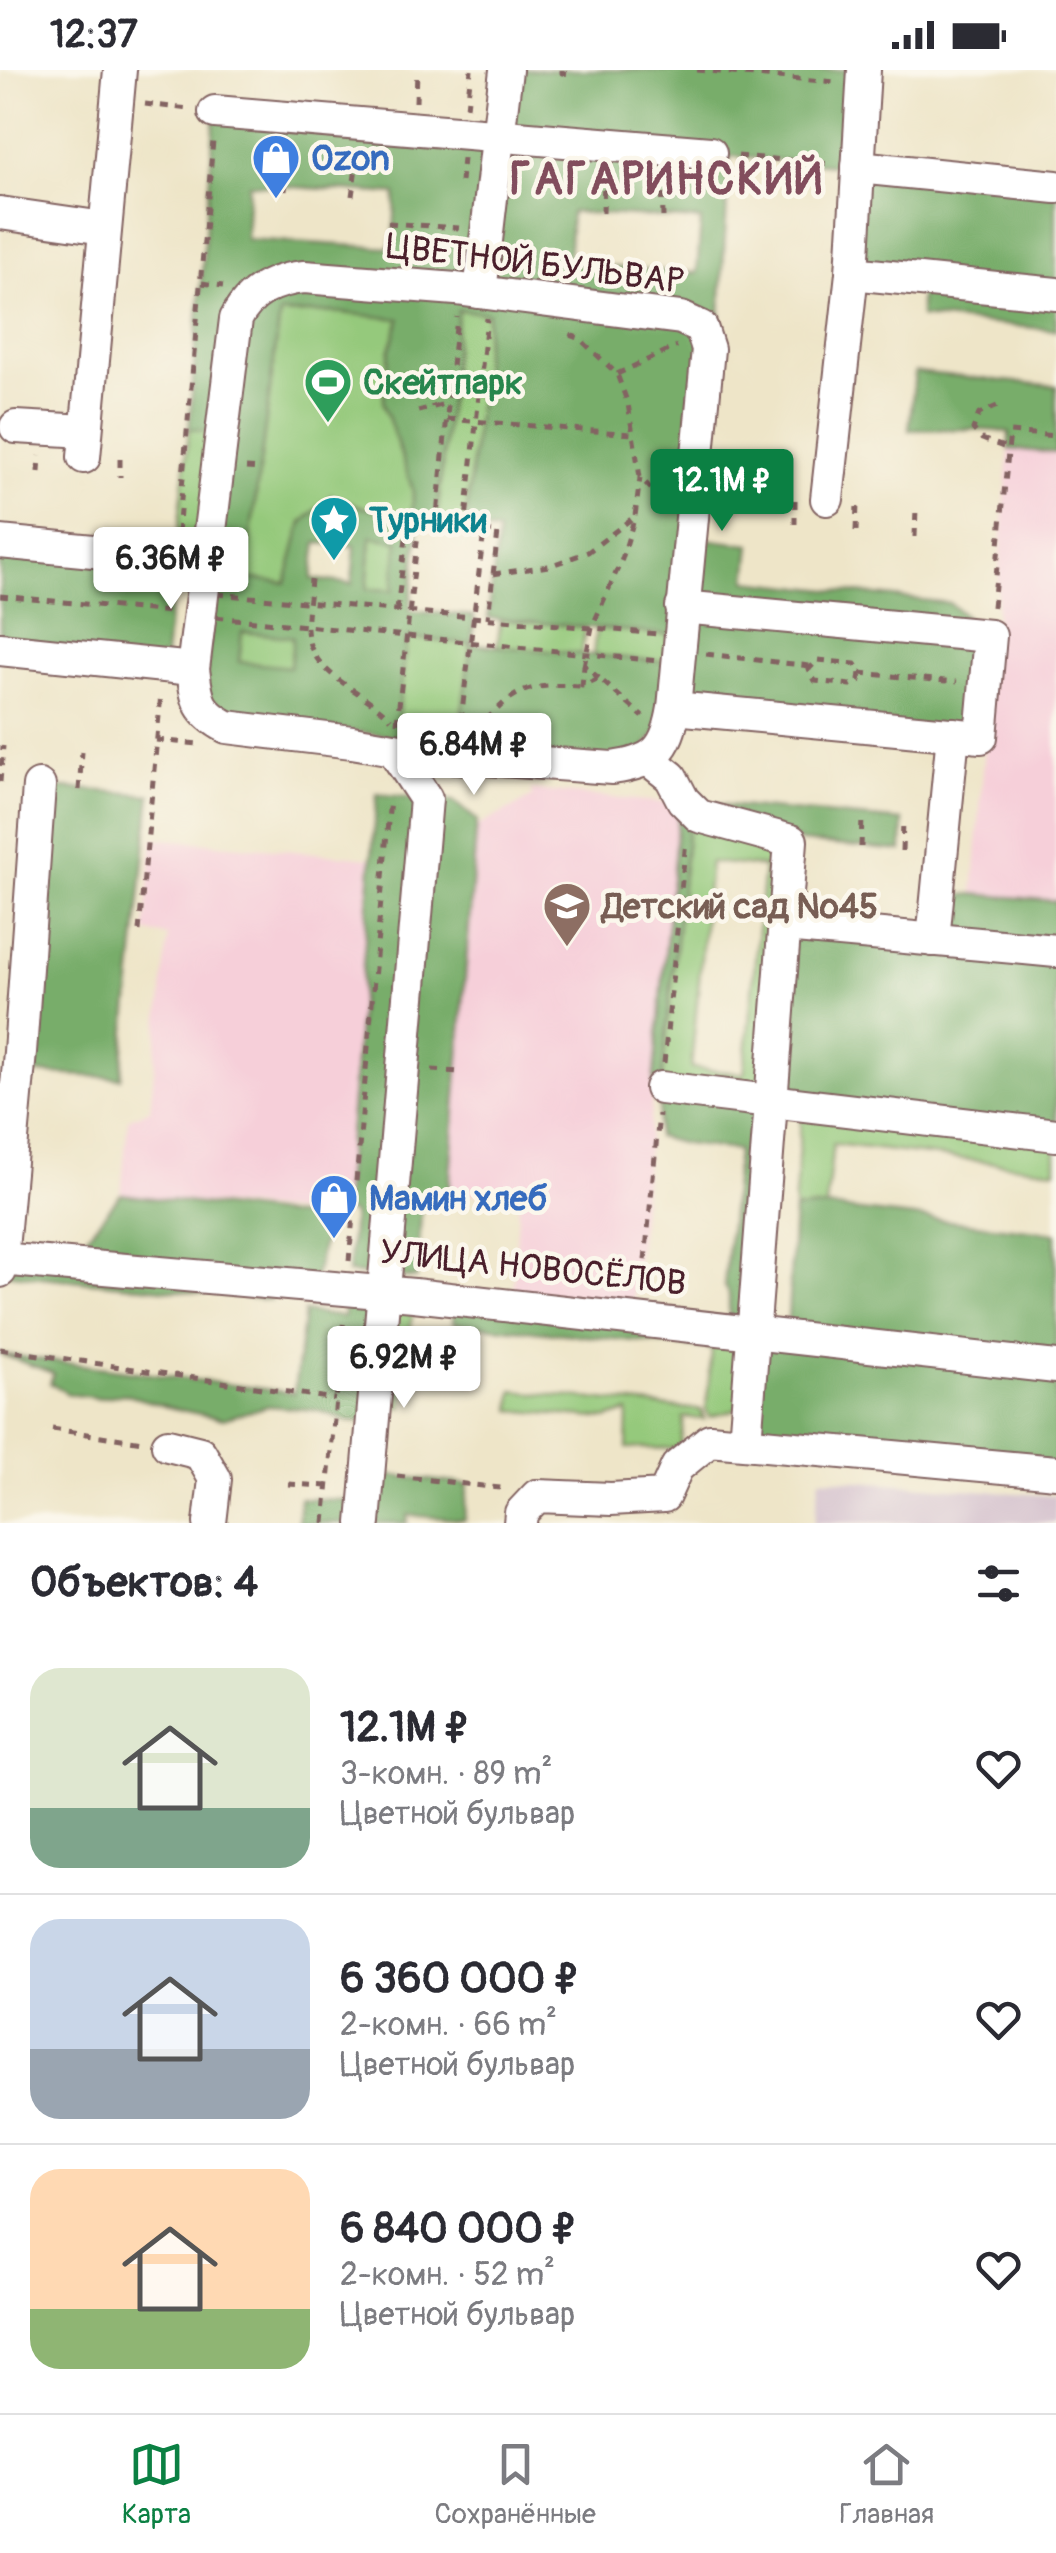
<!DOCTYPE html>
<html lang="ru">
<head>
<meta charset="utf-8">
<style>
  body { margin:0; font-family:Pangolin,sans-serif; background:#f2f2f3; color:#2b2b33; height:100vh; display:flex; flex-direction:column; font-size:38px; white-space:nowrap }
  * { box-sizing:border-box; margin:0 }
  p { font-size:32px; color:#7c7c81 }
  .icon { flex:none; width:55px; height:55px; fill:none; stroke:currentColor; stroke-width:2; stroke-linecap:round; stroke-linejoin:round }
  .map { position:relative; height:1453px; overflow:hidden }
  .sheet { display:flex; flex-direction:column; background:#fff; flex:1 }
  .sheet>* { flex:none }
  .price { position:absolute; translate:-50% -85px; padding:0 22px; border-radius:10px; background:#fff; color:#222; font-size:32px; line-height:65px; filter:drop-shadow(0 2px 5px #0008) }
  .price::after { content:''; position:absolute; left:50%; top:60px; width:30px; height:22px; margin-left:-15px; background:inherit; clip-path:polygon(0 0,100% 0,50% 100%) }
  .price.selected { background:#0b8043; color:#fff }
  ul { padding:0; list-style:none }
  li { display:flex; align-items:center; gap:30px; height:250px; padding:0 30px }
  li+li { border-top:2px solid #e1e1e2 }
  li span { display:grid; place-items:center; flex:none; width:280px; height:200px; border-radius:30px; color:#555 }
  li>.icon { margin-inline-start:auto }
  span .icon { width:120px; height:120px; fill:#fffc; stroke-width:1 }
  li b { font-size:42px }
  h2 { display:flex; justify-content:space-between; align-items:center; height:120px; padding:0 30px; font-size:42px }
  .status { display:flex; justify-content:space-between; align-items:center; height:70px; padding:0 50px; background:#fff; direction:ltr }
  .status svg { height:28px; fill:currentColor }
  .tabs { display:flex; justify-content:space-around; align-items:center; height:140px; border-top:2px solid #e1e1e2; background:#fff; font-size:28px; color:#7c7c81 }
  .tabs a { display:grid; justify-items:center; gap:5px }
  .tabs .selected { color:#0b8043 }
  .map>svg:first-child { display:block }
  .built { fill:#f6cfd9 }
  .industrial { fill:#d1bdcb }
  .green { fill:#95c97b; stroke:#707453; stroke-width:2.5; fill-rule:evenodd }
  .forest { fill:#78ad6b; stroke:#61664b; stroke-width:2.5; fill-rule:evenodd }
  .lines { fill:none; stroke-linecap:round; stroke-linejoin:round }
  .minor-casing { stroke:#836462; stroke-width:36 }
  .path { stroke:#836462; stroke-width:5; stroke-dasharray:8 8; stroke-linecap:butt }
  .minor { stroke:#fff; stroke-width:32 }
  .labels { text-anchor:middle; stroke-width:9; stroke-linejoin:round; paint-order:stroke }
  .shop-label { font-size:35px; font-weight:bold; fill:#366cbe; stroke:#fbf7ec; text-anchor:start }
  .street-label { font-size:35px; fill:#4a1f2b; stroke:#fbf7ec }
  .leisure-label { font-size:35px; font-weight:bold; fill:#27864d; stroke:#fbf7ec; text-anchor:start }
  .culture-label { font-size:35px; font-weight:bold; fill:#0d838f; stroke:#fbf7ec; text-anchor:start }
  .education-label { font-size:35px; font-weight:bold; fill:#785e54; stroke:#fbf7ec; text-anchor:start }
  .district-label { font-size:45px; font-weight:bold; letter-spacing:2.5px; fill:#824d5d; stroke:#fbf7ec }
</style>
</head>
<body>
<div class="status"><b>12:37</b><svg viewBox="0 0 49 12"><path d="M0 12V9h3v3zM5 12V6h3v6zM10 12V3h3v9zM15 12V0h3v12zM26 1h20v11H26zM47 4h2v5h-2z"/></svg></div>
<div class="map">
<svg width="1056" height="1453" viewBox="0 0 1056 1453">
  <rect width="100%" height="100%" fill="#fbf7ec"/>
  <filter id="ink" filterUnits="userSpaceOnUse"><feTurbulence type="fractalNoise" baseFrequency=".01" numOctaves="2"/><feDisplacementMap in="SourceGraphic" scale="20" xChannelSelector="R" yChannelSelector="G"/><feConvolveMatrix kernelMatrix="1 2 1 2 8 2 1 2 1" color-interpolation-filters="sRGB"/></filter>
  <filter id="wash" filterUnits="userSpaceOnUse"><feTurbulence type="fractalNoise" baseFrequency=".0048" numOctaves="4" result="noise"/><feDisplacementMap in="SourceGraphic" scale="40" xChannelSelector="R" yChannelSelector="G"/><feGaussianBlur stdDeviation="2.25" result="paint"/><feColorMatrix in="noise" values="0 0 0 0 0 0 0 0 0 0 0 0 0 0 0 0 0 1.4 0 .05"/><feComposite in="paint" operator="in"/></filter>
  <g filter="url(#wash)">
    <rect width="100%" height="100%" fill="#eee5c8"/>
    <g class="built">
      <path d="M 1009,379 L 1056,383 L 1056,831 L 973,824 Z"/>
      <path d="M 530,720 L 679,734 L 633,1236 L 513,1222 L 519,1129 L 449,1121 L 478,756 L 533,727 Z"/>
      <path d="M 153,768 L 371,788 L 343,1147 L 121,1124 L 128,1049 L 150,1039 L 168,866 L 145,862 Z"/>
    </g>
    <path class="industrial" d="M 820,1408 L 1056,1426 L 1056,1453 L 814,1453 Z"/>
    <g class="green">
      <path d="M 458,239 L 488,242 L 465,459 L 436,456 Z"/>
      <path d="M 333,242 L 401,248 L 390,279 L 383,332 L 413,420 L 413,446 L 362,437 L 332,425 L 302,453 L 286,514 L 245,508 L 280,244 Z"/>
      <path d="M 189,359 L 223,363 L 207,492 L 175,489 Z"/>
      <path d="M 371,466 L 398,471 L 393,521 L 367,519 Z"/>
      <path d="M 501,549 L 585,557 L 582,584 L 497,577 Z"/>
      <path d="M 596,558 L 670,565 L 668,592 L 593,585 Z"/>
      <path d="M 242,561 L 294,567 L 290,598 L 239,592 Z"/>
      <path d="M 407,567 L 471,574 L 458,672 L 395,663 Z"/>
      <path d="M 689,746 L 791,771 L 771,1032 L 661,1018 ZM 710,792 L 764,797 L 744,1004 L 691,998 Z"/>
      <path d="M 1056,966 L 1056,1100 L 833,1074 L 826,1137 L 794,1139 L 802,1036 Z"/>
      <path d="M 384,1224 L 414,1225 L 403,1338 L 374,1333 Z"/>
      <path d="M 708,1256 L 754,1261 L 736,1340 L 709,1347 L 706,1340 L 712,1280 L 705,1278 Z"/>
      <path d="M 513,1321 L 701,1340 L 704,1349 L 684,1347 L 680,1379 L 627,1378 L 628,1342 L 606,1349 L 511,1340 Z"/>
    </g>
    <g class="forest">
      <path d="M 506,0 L 864,0 L 860,82 L 1056,99 L 1056,260 L 920,247 L 920,217 L 850,211 L 858,97 L 730,86 L 706,469 L 751,475 L 747,511 L 949,533 L 990,566 L 981,667 L 674,638 L 631,696 L 204,643 L 222,363 L 189,359 L 215,42 L 499,65 ZM 249,114 L 396,124 L 394,162 L 389,178 L 246,169 ZM 571,142 L 701,150 L 697,203 L 568,194 ZM 458,240 L 488,243 L 465,459 L 498,462 L 488,548 L 670,565 L 668,592 L 472,574 L 474,546 L 410,541 L 419,454 L 436,456 ZM 333,242 L 400,249 L 390,279 L 383,332 L 413,420 L 413,445 L 362,437 L 332,425 L 302,453 L 286,513 L 245,508 L 280,244 ZM 371,467 L 398,471 L 393,520 L 367,519 ZM 317,473 L 355,476 L 352,514 L 312,509 ZM 242,562 L 293,567 L 290,597 L 239,592 ZM 407,568 L 471,574 L 458,671 L 396,662 Z"/>
      <path d="M 915,302 L 1056,316 L 1056,383 L 1009,379 L 1009,362 L 973,359 L 909,360 Z"/>
      <path d="M 0,472 L 175,489 L 164,596 L 0,579 Z"/>
      <path d="M 39,716 L 151,725 L 121,1008 L 17,1002 Z"/>
      <path d="M 377,724 L 453,731 L 477,750 L 449,1121 L 422,1134 L 416,1209 L 348,1203 L 353,1144 L 343,1139 Z"/>
      <path d="M 679,734 L 690,738 L 661,1017 L 771,1032 L 785,856 L 933,870 L 937,828 L 973,824 L 1056,831 L 1056,1065 L 771,1032 L 754,1260 L 787,1264 L 794,1139 L 826,1137 L 1056,1163 L 1056,1403 L 745,1372 L 753,1261 L 729,1246 L 729,1224 L 724,1216 L 737,1080 L 684,1074 L 657,1067 L 661,1018 L 653,1014 Z"/>
      <path d="M 715,734 L 903,751 L 902,781 L 801,772 Z"/>
      <path d="M 121,1124 L 328,1150 L 313,1215 L 272,1212 L 271,1230 L 0,1203 L 5,1169 L 79,1175 Z"/>
      <path d="M 347,1219 L 384,1224 L 372,1353 L 346,1350 L 317,1340 L 268,1336 L 223,1349 L 171,1338 L 124,1324 L 98,1328 L 68,1324 L 50,1313 L 53,1303 L 0,1284 L 294,1323 L 304,1242 L 343,1247 Z"/>
      <path d="M 454,1229 L 708,1256 L 705,1278 L 453,1253 Z"/>
      <path d="M 368,1403 L 468,1414 L 464,1450 L 408,1445 L 407,1453 L 298,1453 L 300,1428 L 365,1431 Z"/>
    </g>
  </g>
  <g filter="url(#ink)">
    <g class="lines">
      <g class="minor-casing">
        <g id="minor">
          <path d="M 215,42 L 710,83"/>
          <path d="M 858,97 L 1056,117"/>
          <path d="M 0,143 L 104,158"/>
          <path d="M 852,203 L 1056,224"/>
          <path d="M 304,207 L 456,219 L 681,248 L 701,257 L 708,279 L 674,638 C 667,680 655,692 612,698 L 430,685 L 352,672 L 227,657 C 197,641 197,630 193,599 L 236,249 C 250,221 274,210 304,207 Z"/>
          <path d="M 480,222 L 506,0"/>
          <path d="M 16,357 L 86,361"/>
          <path d="M 84,387 L 120,0"/>
          <path d="M 827,429 L 852,203 L 864,0"/>
          <path d="M 0,472 L 207,492"/>
          <path d="M 0,579 L 193,599"/>
          <path d="M 674,638 L 981,667 L 990,566 L 682,537"/>
          <path d="M 648,689 L 671,707 L 683,730 L 699,746 L 791,771 L 745,1372"/>
          <path d="M 785,856 L 1056,881"/>
          <path d="M 933,870 L 953,664"/>
          <path d="M 661,1018 L 1056,1065"/>
          <path d="M 0,1189 L 414,1225 L 1056,1297"/>
          <path d="M 0,1201 L 20,982 L 39,716"/>
          <path d="M 168,1375 L 200,1383 L 215,1409 L 210,1453"/>
          <path d="M 364,1453 L 426,729 L 393,679"/>
          <path d="M 520,1453 L 521,1443 L 537,1426 L 611,1429 L 664,1426 L 677,1397 L 710,1370 L 1056,1402"/>
        </g>
      </g>
      <g class="path">
        <path d="M 562,0 L 562,3 L 572,4"/>
        <path d="M 697,0 L 835,12"/>
        <path d="M 416,32 L 417,0"/>
        <path d="M 145,34 L 189,39"/>
        <path d="M 467,37 L 471,0"/>
        <path d="M 738,86 L 832,94"/>
        <path d="M 662,107 L 663,148"/>
        <path d="M 461,112 L 463,88"/>
        <path d="M 285,121 L 289,75"/>
        <path d="M 352,126 L 358,83"/>
        <path d="M 603,143 L 604,102"/>
        <path d="M 388,153 L 459,158"/>
        <path d="M 202,213 L 223,216"/>
        <path d="M 570,265 L 579,268 L 617,304 L 628,334 L 640,407 L 665,434"/>
        <path d="M 617,304 L 677,276"/>
        <path d="M 432,319 L 433,337"/>
        <path d="M 997,336 L 979,344 L 973,359 L 982,369 L 1009,379"/>
        <path d="M 418,341 L 449,333"/>
        <path d="M 447,349 L 632,364"/>
        <path d="M 120,389 L 120,407"/>
        <path d="M 246,398 L 260,399"/>
        <path d="M 39,402 L 40,386"/>
        <path d="M 795,454 L 795,427"/>
        <path d="M 436,455 L 457,247"/>
        <path d="M 465,459 L 487,248"/>
        <path d="M 484,461 L 498,462 L 488,548"/>
        <path d="M 856,461 L 857,434"/>
        <path d="M 178,463 L 213,71"/>
        <path d="M 915,467 L 916,438"/>
        <path d="M 493,504 L 549,496 L 588,482 L 635,446"/>
        <path d="M 311,509 C 310,525 306,542 307,558 C 308,605 363,619 391,649"/>
        <path d="M 217,524 L 670,565 L 668,592 L 215,547 Z"/>
        <path d="M 0,526 L 171,542"/>
        <path d="M 993,537 L 1010,362 L 1056,366"/>
        <path d="M 397,540 L 408,452 L 419,454"/>
        <path d="M 706,584 L 810,596"/>
        <path d="M 818,590 L 855,594 L 860,602 L 859,611 L 851,615 L 815,611 L 809,599 Z"/>
        <path d="M 584,596 L 592,557 L 622,489 L 635,446 L 640,408"/>
        <path d="M 860,603 L 957,612"/>
        <path d="M 599,608 L 584,596 L 582,616 L 599,608 L 643,647"/>
        <path d="M 397,653 L 419,454 L 484,461 L 460,658"/>
        <path d="M 473,659 C 485,652 494,642 504,633 C 528,613 553,615 582,616"/>
        <path d="M 156,670 L 198,674"/>
        <path d="M 0,712 L 3,676"/>
        <path d="M 79,720 L 82,682"/>
        <path d="M 861,777 L 862,747"/>
        <path d="M 902,781 L 903,751"/>
        <path d="M 139,861 L 161,624"/>
        <path d="M 664,993 L 686,770"/>
        <path d="M 432,1000 L 458,1002"/>
        <path d="M 349,1191 L 390,729"/>
        <path d="M 642,1222 L 659,1044"/>
        <path d="M 0,1279 L 335,1329"/>
        <path d="M 52,1359 L 143,1372"/>
        <path d="M 397,1406 L 508,1419"/>
        <path d="M 288,1414 L 328,1416"/>
        <path d="M 324,1453 L 344,1247"/>
      </g>
      <use href="#minor" class="minor"/>
    </g>
  </g>
  <defs>
    <g id="shop-pin" transform="scale(2.5)"><path d="M0 17L-7.5 6A9.5 9.5 0 1 1 7.5 6Z" fill="#3f7fe0" stroke="#fbf7ec"/><path d="M-5-2.5h2.3a2.7 3.5 0 0 1 5.4 0H5L5.5 6h-11ZM-1.5-2.5h3a1.5 2.3 0 0 0-3 0Z" fill="#fff"/></g>
    <g id="stadium-pin" transform="scale(2.5)"><path d="M0 17L-7.5 6A9.5 9.5 0 1 1 7.5 6Z" fill="#2e9e5b" stroke="#fbf7ec"/><path d="M0-5a6.5 5 0 1 0 0 10a6.5 5 0 1 0 0-10ZM-3.5-1.8h7v3.6h-7Z" fill="#fff"/></g>
    <g id="sight-pin" transform="scale(2.5)"><path d="M0 17L-7.5 6A9.5 9.5 0 1 1 7.5 6Z" fill="#0f9aa8" stroke="#fbf7ec"/><path d="M0-6L1.8-2.2L6-1.7L2.9 1.2L3.7 5.4L0 3.3L-3.7 5.4L-2.9 1.2L-6-1.7L-1.8-2.2Z" fill="#fff"/></g>
    <g id="school-pin" transform="scale(2.5)"><path d="M0 17L-7.5 6A9.5 9.5 0 1 1 7.5 6Z" fill="#8d6e63" stroke="#fbf7ec"/><path d="M0-5L7-2L0 1L-7-2ZM-4 1L0 2.5L4 1V4Q0 6-4 4Z" fill="#fff"/></g>
  </defs>
  <g fill-rule="evenodd">
    <use href="#shop-pin" x="276" y="88"/>
    <use href="#stadium-pin" x="328" y="312"/>
    <use href="#sight-pin" x="334" y="450"/>
    <use href="#school-pin" x="567" y="836"/>
    <use href="#shop-pin" x="334" y="1128"/>
  </g>
  <g class="labels">
    <g class="shop-label">
      <text x="311" y="100">Ozon</text>
      <text x="369" y="1140">Мамин хлеб</text>
    </g>
    <g class="street-label">
      <text transform="translate(535 193) rotate(7)" y="12">ЦВЕТНОЙ БУЛЬВАР</text>
      <text transform="translate(533 1197) rotate(6)" y="12">УЛИЦА НОВОСЁЛОВ</text>
    </g>
    <g class="leisure-label">
      <text x="363" y="324">Скейтпарк</text>
    </g>
    <g class="culture-label">
      <text x="369" y="462">Турники</text>
    </g>
    <g class="education-label">
      <text x="602" y="848">Детский сад №45</text>
    </g>
    <g class="district-label">
      <text x="667" y="124">ГАГАРИНСКИЙ</text>
    </g>
  </g>
</svg>
<b class="price selected" style="left:722px;top:464px">12.1M ₽</b>
<b class="price" style="left:171px;top:542px">6.36M ₽</b>
<b class="price" style="left:474px;top:728px">6.84M ₽</b>
<b class="price" style="left:404px;top:1341px">6.92M ₽</b>
</div>
<section class="sheet">
<h2>Объектов: 4<svg class="icon" aria-label="filters" viewBox="0 0 24 24"><path d="M4 7h16M4 17h16"/><circle cx="9" cy="7" r="2"/><circle cx="15" cy="17" r="2"/></svg></h2>
<ul>
<li><span style="background:linear-gradient(#dfe7d0 70%,#7fa58c 0)"><svg class="icon" aria-label="home" viewBox="0 0 24 24"><path d="M3 11l9-7 9 7M6 9v11h12V9"/></svg></span><div><b>12.1M ₽</b><p>3-комн. · 89 m²</p><p>Цветной бульвар</p></div><svg class="icon" aria-label="heart" viewBox="0 0 24 24"><path d="M12 20l-8-8c-3-5 5-10 8-4 3-6 11-1 8 4z"/></svg></li>
<li><span style="background:linear-gradient(#c9d6e8 65%,#9aa5b1 0)"><svg class="icon" aria-label="home" viewBox="0 0 24 24"><path d="M3 11l9-7 9 7M6 9v11h12V9"/></svg></span><div><b>6 360 000 ₽</b><p>2-комн. · 66 m²</p><p>Цветной бульвар</p></div><svg class="icon" aria-label="heart" viewBox="0 0 24 24"><path d="M12 20l-8-8c-3-5 5-10 8-4 3-6 11-1 8 4z"/></svg></li>
<li><span style="background:linear-gradient(#ffd9b3 70%,#8fb573 0)"><svg class="icon" aria-label="home" viewBox="0 0 24 24"><path d="M3 11l9-7 9 7M6 9v11h12V9"/></svg></span><div><b>6 840 000 ₽</b><p>2-комн. · 52 m²</p><p>Цветной бульвар</p></div><svg class="icon" aria-label="heart" viewBox="0 0 24 24"><path d="M12 20l-8-8c-3-5 5-10 8-4 3-6 11-1 8 4z"/></svg></li>
</ul>
</section>
<nav class="tabs">
<a class="selected"><svg class="icon" aria-label="map" viewBox="0 0 24 24"><path d="M3 6l6-2 6 2 6-2v14l-6 2-6-2-6 2zM9 4v14M15 6v14"/></svg>Карта</a>
<a><svg class="icon" aria-label="saved" viewBox="0 0 24 24"><path d="M7 4h10v16l-5-4-5 4z"/></svg>Сохранённые</a>
<a><svg class="icon" aria-label="home" viewBox="0 0 24 24"><path d="M3 11l9-7 9 7M6 9v11h12V9"/></svg>Главная</a>
</nav>
</body>
</html>
